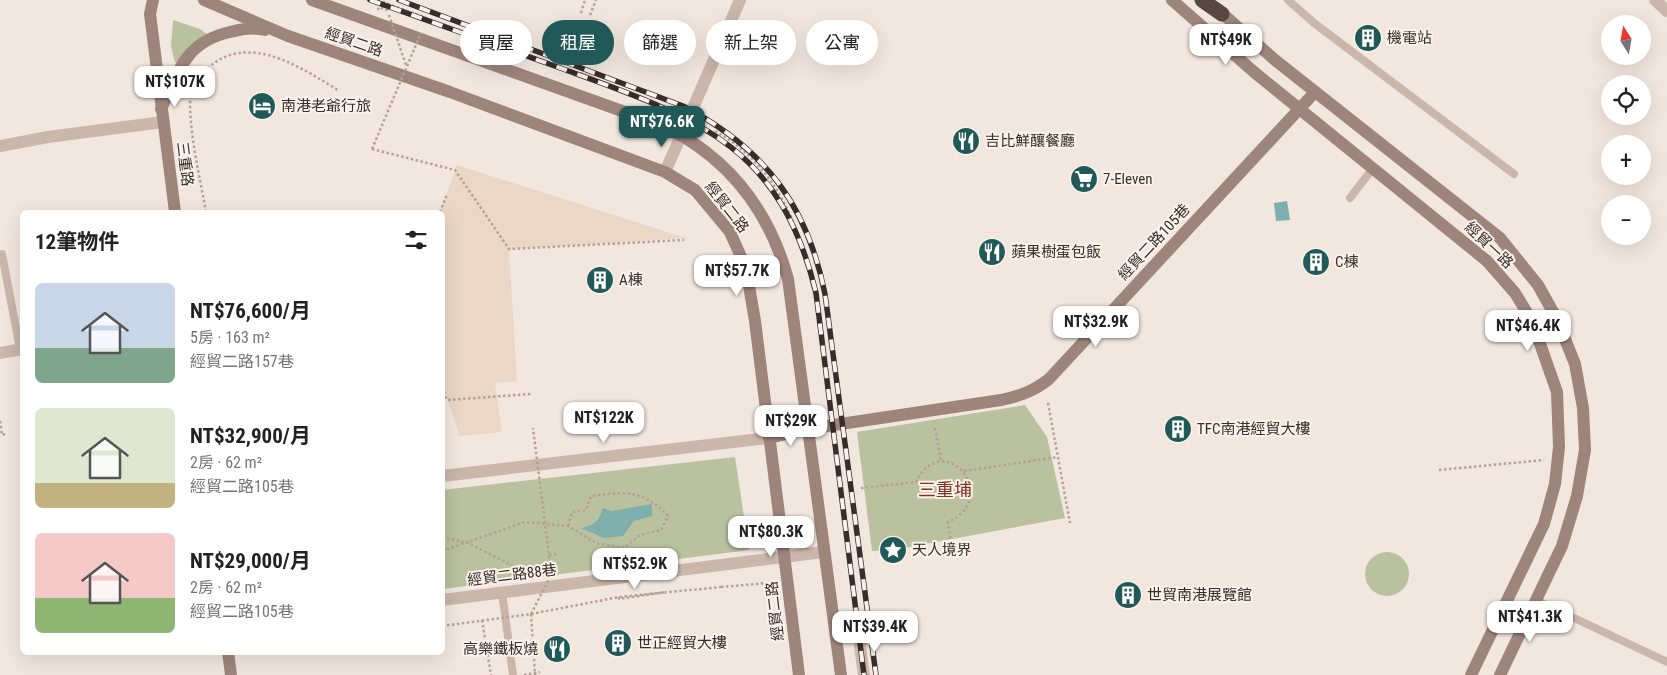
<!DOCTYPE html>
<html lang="zh-TW">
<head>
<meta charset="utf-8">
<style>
  body { margin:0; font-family:"Roboto Condensed","Noto Sans TC",sans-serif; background:#f2f2f2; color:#222; height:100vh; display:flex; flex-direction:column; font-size:19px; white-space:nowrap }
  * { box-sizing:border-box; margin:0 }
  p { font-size:16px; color:#767676 }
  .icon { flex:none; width:28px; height:28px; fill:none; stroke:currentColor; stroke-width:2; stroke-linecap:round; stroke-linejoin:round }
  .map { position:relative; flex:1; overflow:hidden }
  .panel { position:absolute; left:20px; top:210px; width:425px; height:445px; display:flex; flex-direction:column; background:#fff; border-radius:8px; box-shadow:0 5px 20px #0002 }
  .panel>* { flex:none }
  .banner { position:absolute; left:460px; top:20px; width:475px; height:45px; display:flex; gap:10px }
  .needle { width:32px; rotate:349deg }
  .tools { position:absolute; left:1601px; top:15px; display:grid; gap:10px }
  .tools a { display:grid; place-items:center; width:50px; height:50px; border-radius:50%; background:#fff; box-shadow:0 5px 20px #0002; font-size:25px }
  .price { position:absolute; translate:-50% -42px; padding:0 11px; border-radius:10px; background:#fff; color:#222; font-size:16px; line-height:32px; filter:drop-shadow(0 1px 2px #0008) }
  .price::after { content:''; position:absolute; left:50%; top:30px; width:15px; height:11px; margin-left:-8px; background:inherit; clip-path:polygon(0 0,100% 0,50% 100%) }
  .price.on { background:#205957; color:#fff }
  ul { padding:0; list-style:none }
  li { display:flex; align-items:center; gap:15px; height:125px; padding:0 15px }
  li span { display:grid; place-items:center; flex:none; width:140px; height:100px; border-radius:8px; color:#555 }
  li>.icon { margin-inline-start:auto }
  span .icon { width:60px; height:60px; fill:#fffc; stroke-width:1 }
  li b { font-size:21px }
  h2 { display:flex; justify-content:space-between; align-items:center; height:60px; padding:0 15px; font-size:21px }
  .tag { padding:0 18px; border-radius:22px; background:#fff; box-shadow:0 5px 20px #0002; font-size:18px; line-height:45px }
  .tag.on { background:#205957; color:#fff }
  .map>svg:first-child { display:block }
  .green { fill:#b9c19f }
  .plaza { fill:#ead7c6 }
  .water { fill:#7eafac }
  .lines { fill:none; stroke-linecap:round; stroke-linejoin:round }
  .path { stroke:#b6a095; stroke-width:2.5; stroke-dasharray:2.5 2.5; stroke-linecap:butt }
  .lane { stroke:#cab6ab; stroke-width:8 }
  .street { stroke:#cab6ab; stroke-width:12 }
  .secondary { stroke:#9e857c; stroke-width:12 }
  .highway { stroke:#594641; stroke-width:15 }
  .rail-casing { stroke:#382d2a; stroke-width:5.5 }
  .rail { stroke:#faf2eb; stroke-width:4; stroke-dasharray:11; stroke-linecap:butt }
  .path-bridge { stroke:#b6a095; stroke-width:2.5; stroke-dasharray:2.5 2.5; stroke-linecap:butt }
  .labels { text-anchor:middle; stroke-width:4; stroke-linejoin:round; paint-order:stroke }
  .poi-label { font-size:15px; fill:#382d2a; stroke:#faf2eb; text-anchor:start }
  .street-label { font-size:15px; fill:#382d2a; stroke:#faf2eb }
  .quarter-label { font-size:18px; fill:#853325; stroke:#faf2eb }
</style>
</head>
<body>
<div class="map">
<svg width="1667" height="675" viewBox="0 0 1667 675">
  <rect width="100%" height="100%" fill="#f2e7df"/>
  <g class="green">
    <path d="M 173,20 L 200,29 L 212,38 L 175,63 L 171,46 Z"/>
    <path d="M 1025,405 L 1047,437 L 1065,518 L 893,550 L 872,551 L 857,432 Z"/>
    <path d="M 735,457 L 749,550 L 443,589 L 442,490 Z"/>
    <circle cx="1387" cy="574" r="22"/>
  </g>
  <path class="plaza" d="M 457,165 L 686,238 L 509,249 L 517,381 L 495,383 L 502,432 L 460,436 L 443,387 L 442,212 L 440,212 Z"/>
  <g class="water">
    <path d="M 1287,201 L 1290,220 L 1276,221 L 1274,203 Z"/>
    <path d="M 652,504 L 652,516 L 634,521 L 623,536 L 604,538 L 581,528 C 595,525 599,521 603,508 L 612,511 Z"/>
  </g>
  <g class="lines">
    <g class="path">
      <path d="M 378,0 L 672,110"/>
      <path d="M 378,10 L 379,7 L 390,11"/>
      <path d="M 581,13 L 585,0"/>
      <path d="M 590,15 L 596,0"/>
      <path d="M 715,131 C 811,185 816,303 830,401"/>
      <path d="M 372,149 L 455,170 L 509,249 L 684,240"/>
      <path d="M 206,212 C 200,178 191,141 190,106 C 190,91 197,76 209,67 C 250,32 301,68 338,90"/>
      <path d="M 440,212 L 447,194"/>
      <path d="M 442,387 L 447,400 L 531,394"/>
      <path d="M 1048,403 L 1070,523"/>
      <path d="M 0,421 L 2,435 L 5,434"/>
      <path d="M 935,428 L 941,462"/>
      <path d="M 1439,470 L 1544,460"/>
      <path d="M 964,471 L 1058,457"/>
      <path d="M 861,488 L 916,482 C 943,427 1003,497 948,522 L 951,544"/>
      <path d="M 442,537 L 468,543 L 531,575"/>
      <path d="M 442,551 L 525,522 L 568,526 L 596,543 L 624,548 L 640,535 L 661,530 L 668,516 C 643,490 626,491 591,496 L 586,510 L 572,512 L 568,526"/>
      <path d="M 549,555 L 558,554"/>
      <path d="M 721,587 L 767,583"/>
      <path d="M 619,597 L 619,599 L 665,592"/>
      <path d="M 531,614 L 535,675"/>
      <path d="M 482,620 L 491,675"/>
      <path d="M 252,653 L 254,652"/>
      <path d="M 524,675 L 540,672"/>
    </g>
    <g class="lane">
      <path d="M 1288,0 L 1314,23 L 1514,174"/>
      <path d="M 1350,198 L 1373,168"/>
      <path d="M 2,254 L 20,349"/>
      <path d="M 502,592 L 513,675"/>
      <path d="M 1536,600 L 1667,662"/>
    </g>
    <g class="street">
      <path d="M 1655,0 L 1667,11"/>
      <path d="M 0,146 L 48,137 L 163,122"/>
      <path d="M 665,172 L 740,0"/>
      <path d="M 0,353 L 22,349"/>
      <path d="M 442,476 L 769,438"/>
      <path d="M 442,600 L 823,552"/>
      <path d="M 864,675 L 860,646 L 865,630"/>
    </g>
    <g class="secondary">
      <path d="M 153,0 L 150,14 L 175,212"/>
      <path d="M 204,0 L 288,36 L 450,92 L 665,172 L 695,190 L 730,232 L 746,268 L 755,321 L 799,675"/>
      <path d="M 312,0 L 664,126 C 729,158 769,210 788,279 L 841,675"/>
      <path d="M 1172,0 L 1254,72 L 1487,261 L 1515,293 L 1532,321 L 1557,392 L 1559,447 L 1555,484 L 1544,524 L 1471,675"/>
      <path d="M 1216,8 L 1275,60 L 1500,238 L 1538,285 L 1557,319 L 1575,364 L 1583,408 L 1585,450 L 1577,496 L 1562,546 L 1500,675"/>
      <path d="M 161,109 C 179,71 185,42 230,32 C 243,29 252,27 265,30"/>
      <path d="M 769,438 L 807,429 L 1001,400 C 1020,396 1034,391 1049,379 L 1315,92"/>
      <path d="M 228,652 L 231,675"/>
    </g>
    <path class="highway" d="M 1202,0 L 1222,14"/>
    <g class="rail-casing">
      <g id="rail">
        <path d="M 370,0 C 435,23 501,47 566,70 C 696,118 780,144 816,293 L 864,675"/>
        <path d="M 399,0 L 683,106 C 764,148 807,204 825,294 L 876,675"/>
      </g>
    </g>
    <use href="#rail" class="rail"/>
    <g class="path-bridge">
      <path d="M 389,15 L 406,65"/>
      <path d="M 372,149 L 421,33"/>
      <path d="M 531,614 L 549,579 L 549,555 L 533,428"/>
      <path d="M 442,626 L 531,614 L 619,597 L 721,587"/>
    </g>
  </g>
  <defs>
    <g id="building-disc" transform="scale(1.4375)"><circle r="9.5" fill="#205957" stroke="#faf2eb"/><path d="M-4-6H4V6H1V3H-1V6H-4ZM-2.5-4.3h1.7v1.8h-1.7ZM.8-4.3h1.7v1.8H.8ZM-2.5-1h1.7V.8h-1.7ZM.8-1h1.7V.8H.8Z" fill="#fff"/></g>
    <g id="hotel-disc" transform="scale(1.4375)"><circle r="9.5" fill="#205957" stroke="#faf2eb"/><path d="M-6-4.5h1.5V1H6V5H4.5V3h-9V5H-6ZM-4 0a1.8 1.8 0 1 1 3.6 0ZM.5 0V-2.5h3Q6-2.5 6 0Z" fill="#fff"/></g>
    <g id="restaurant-disc" transform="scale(1.4375)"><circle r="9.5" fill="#205957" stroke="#faf2eb"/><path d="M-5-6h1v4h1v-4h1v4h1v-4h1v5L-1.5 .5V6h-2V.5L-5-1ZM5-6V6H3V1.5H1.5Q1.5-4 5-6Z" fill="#fff"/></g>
    <g id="supermarket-disc" transform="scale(1.4375)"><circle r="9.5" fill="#205957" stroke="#faf2eb"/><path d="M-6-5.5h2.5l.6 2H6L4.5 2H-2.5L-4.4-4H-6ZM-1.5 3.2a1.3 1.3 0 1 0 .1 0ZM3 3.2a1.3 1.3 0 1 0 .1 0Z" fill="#fff"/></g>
    <g id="sight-disc" transform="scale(1.4375)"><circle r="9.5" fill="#205957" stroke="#faf2eb"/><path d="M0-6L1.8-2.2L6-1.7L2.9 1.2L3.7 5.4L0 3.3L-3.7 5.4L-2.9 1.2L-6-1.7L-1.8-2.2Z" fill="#fff"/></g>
  </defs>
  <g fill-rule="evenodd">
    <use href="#building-disc" x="1368" y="38"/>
    <use href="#hotel-disc" x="262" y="106"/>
    <use href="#restaurant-disc" x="966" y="141"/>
    <use href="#supermarket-disc" x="1084" y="179"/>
    <use href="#restaurant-disc" x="992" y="252"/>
    <use href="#building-disc" x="1316" y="262"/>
    <use href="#building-disc" x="600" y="280"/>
    <use href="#building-disc" x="1178" y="429"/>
    <use href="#sight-disc" x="893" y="550"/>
    <use href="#building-disc" x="1128" y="595"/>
    <use href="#building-disc" x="618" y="643"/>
    <use href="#restaurant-disc" x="557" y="649"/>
  </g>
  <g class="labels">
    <g class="poi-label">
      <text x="1387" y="43">機電站</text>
      <text x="281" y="111">南港老爺行旅</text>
      <text x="985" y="146">吉比鮮釀餐廳</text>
      <text x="1103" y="184">7-Eleven</text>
      <text x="1011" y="257">蘋果樹蛋包飯</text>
      <text x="1335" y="267">C棟</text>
      <text x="619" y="285">A棟</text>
      <text x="1197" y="434">TFC南港經貿大樓</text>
      <text x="912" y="555">天人境界</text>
      <text x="1147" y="600">世貿南港展覽館</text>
      <text x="637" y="648">世正經貿大樓</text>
      <text x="538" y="654" text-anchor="end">高樂鐵板燒</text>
    </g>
    <g class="street-label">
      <text transform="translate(354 42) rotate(19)" y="5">經貿二路</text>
      <text transform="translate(185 164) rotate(83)" y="5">三重路</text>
      <text transform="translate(727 207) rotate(52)" y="5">經貿二路</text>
      <text transform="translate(1154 242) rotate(-47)" y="5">經貿二路105巷</text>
      <text transform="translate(1489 245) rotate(43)" y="5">經貿一路</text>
      <text transform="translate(512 575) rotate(-7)" y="5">經貿二路88巷</text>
      <text transform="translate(775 611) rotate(-97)" y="5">經貿二路</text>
    </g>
    <g class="quarter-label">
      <text x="945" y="496">三重埔</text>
    </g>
  </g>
</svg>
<div class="tools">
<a><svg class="needle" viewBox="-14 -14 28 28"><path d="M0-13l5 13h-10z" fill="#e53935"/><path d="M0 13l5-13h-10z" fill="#767676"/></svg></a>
<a><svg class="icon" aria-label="locate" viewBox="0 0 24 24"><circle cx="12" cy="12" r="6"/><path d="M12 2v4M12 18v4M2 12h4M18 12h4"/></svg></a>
<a>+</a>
<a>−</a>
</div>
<b class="price" style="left:1226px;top:66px">NT$49K</b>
<b class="price" style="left:175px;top:108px">NT$107K</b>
<b class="price on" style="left:662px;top:148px">NT$76.6K</b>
<b class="price" style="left:737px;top:297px">NT$57.7K</b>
<b class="price" style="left:1096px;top:348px">NT$32.9K</b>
<b class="price" style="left:1528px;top:352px">NT$46.4K</b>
<b class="price" style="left:604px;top:444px">NT$122K</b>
<b class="price" style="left:791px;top:447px">NT$29K</b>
<b class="price" style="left:771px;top:558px">NT$80.3K</b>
<b class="price" style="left:635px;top:590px">NT$52.9K</b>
<b class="price" style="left:1530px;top:643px">NT$41.3K</b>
<b class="price" style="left:875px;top:653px">NT$39.4K</b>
<div class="banner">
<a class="tag">買屋</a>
<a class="tag on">租屋</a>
<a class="tag">篩選</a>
<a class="tag">新上架</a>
<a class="tag">公寓</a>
</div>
<section class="panel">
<h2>12筆物件<svg class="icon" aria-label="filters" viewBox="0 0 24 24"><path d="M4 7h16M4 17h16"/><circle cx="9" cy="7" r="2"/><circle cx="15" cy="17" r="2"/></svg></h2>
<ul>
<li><span style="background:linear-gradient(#c9d6e8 65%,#7fa58c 0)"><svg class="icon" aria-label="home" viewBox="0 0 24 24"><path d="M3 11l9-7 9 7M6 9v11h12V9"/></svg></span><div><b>NT$76,600/月</b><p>5房 · 163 m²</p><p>經貿二路157巷</p></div></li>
<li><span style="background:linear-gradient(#dfe7d0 75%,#c2b280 0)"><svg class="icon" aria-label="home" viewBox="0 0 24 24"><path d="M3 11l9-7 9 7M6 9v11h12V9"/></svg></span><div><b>NT$32,900/月</b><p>2房 · 62 m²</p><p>經貿二路105巷</p></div></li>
<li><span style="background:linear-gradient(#f6c9c9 65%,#8fb573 0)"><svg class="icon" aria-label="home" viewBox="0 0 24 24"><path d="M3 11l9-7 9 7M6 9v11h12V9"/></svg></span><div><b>NT$29,000/月</b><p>2房 · 62 m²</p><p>經貿二路105巷</p></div></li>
</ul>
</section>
</div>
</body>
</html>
